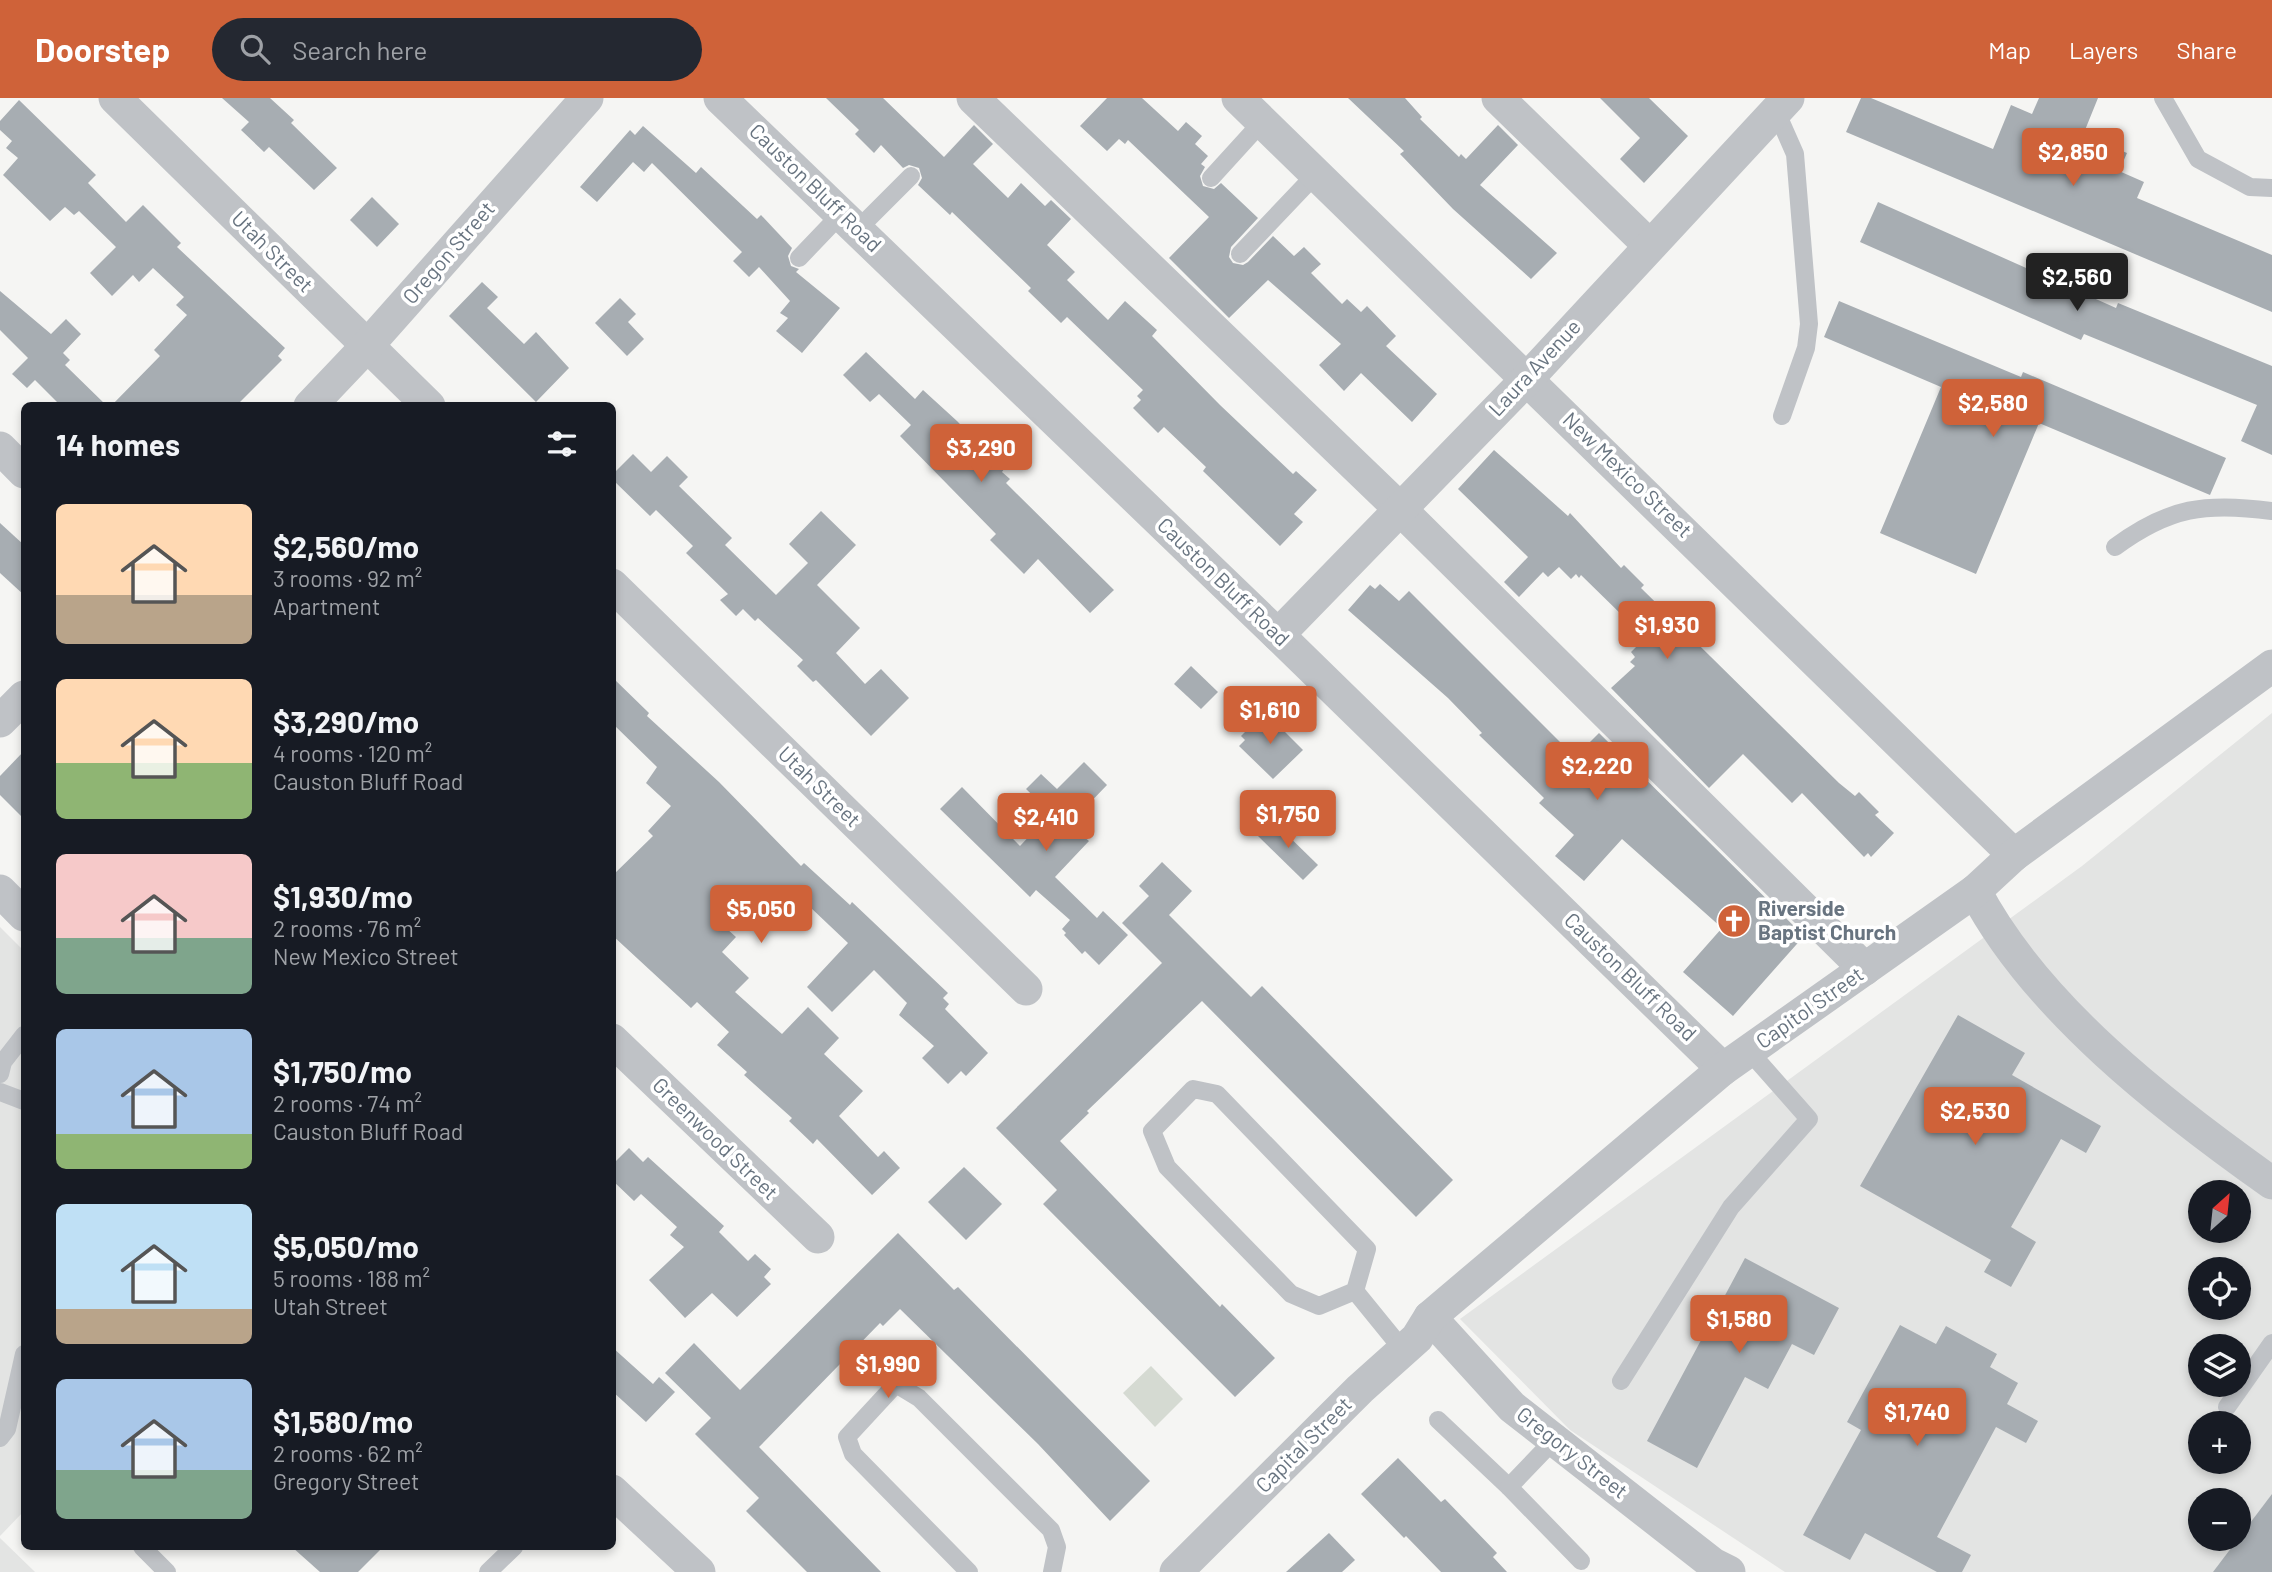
<!DOCTYPE html>
<html lang="en">
<head>
<meta charset="utf-8">
<style>
  body { margin:0; font-family:Barlow,sans-serif; background:#242831; color:#f1f3f6; height:100vh; display:flex; flex-direction:column; font-size:26px; white-space:nowrap }
  * { box-sizing:border-box; margin:0 }
  p { font-size:23px; color:#9ea1a6 }
  .icon { flex:none; width:38px; height:38px; fill:none; stroke:currentColor; stroke-width:2; stroke-linecap:round; stroke-linejoin:round }
  .map { position:relative; flex:1; overflow:hidden }
  .panel { position:absolute; left:21px; top:304px; width:595px; height:1148px; display:flex; flex-direction:column; background:#171b24; border-radius:10px; box-shadow:0 4px 10px #0003 }
  .panel>* { flex:none }
  .needle { width:46px; rotate:27deg }
  .buttons { position:absolute; left:2188px; top:1082px; display:grid; gap:14px }
  .buttons a { display:grid; place-items:center; width:63px; height:63px; border-radius:50%; background:#171b24; box-shadow:0 4px 10px #0003; font-size:35px }
  .price { position:absolute; translate:-50% -60px; padding:0 16px; border-radius:7px; background:#cf6239; color:#fff; font-size:23px; line-height:46px; filter:drop-shadow(0 2px 4px #0008) }
  .price::after { content:''; position:absolute; left:50%; top:42px; width:21px; height:16px; margin-left:-10px; background:inherit; clip-path:polygon(0 0,100% 0,50% 100%) }
  .price.active { background:#222; color:#fff }
  ul { padding:0; list-style:none }
  li { display:flex; align-items:center; gap:21px; height:175px; padding:0 35px }
  li span { display:grid; place-items:center; flex:none; width:196px; height:140px; border-radius:10px; color:#555 }
  li>.icon { margin-inline-start:auto }
  span .icon { width:84px; height:84px; fill:#fffc; stroke-width:1 }
  li b { font-size:30px }
  h2 { display:flex; justify-content:space-between; align-items:center; height:84px; padding:0 35px; font-size:30px }
  header { display:flex; align-items:center; gap:42px; box-sizing:border-box; height:98px; padding:0 35px; background:#cf6239; color:#fff }
  header strong { font-size:33px }
  nav { display:flex; gap:38px; margin-inline-start:auto; font-size:24px }
  .search { width:490px; height:63px; background:#242831; display:flex; align-items:center; gap:18px; box-sizing:border-box; padding:0 24px; border-radius:38px; color:#9ea1a6; font-size:26px }
  .map>svg:first-child { display:block }
  .built { fill:#e3e4e3; fill-rule:evenodd }
  .green { fill:#d5dad2 }
  .building { fill:#a7adb2 }
  .lines { fill:none; stroke-linecap:round; stroke-linejoin:round }
  .lane { stroke:#bfc2c6; stroke-width:18 }
  .street { stroke:#bfc2c6; stroke-width:33 }
  .labels { text-anchor:middle; stroke-width:7; stroke-linejoin:round; paint-order:stroke }
  .street-label { font-size:21px; fill:#687480; stroke:#fff }
  .poi-label { font-size:21px; font-weight:bold; fill:#687480; stroke:#fff; text-anchor:start }
</style>
</head>
<body>
<header>
<strong>Doorstep</strong>
<div class="search"><svg class="icon" aria-label="search" viewBox="0 0 24 24"><circle cx="10" cy="10" r="6"/><path d="M15 15l6 6"/></svg>Search here</div>
<nav><a>Map</a><a>Layers</a><a>Share</a></nav>
</header>
<div class="map">
<svg width="2272" height="1474" viewBox="0 0 2272 1474">
  <rect width="100%" height="100%" fill="#f5f5f3"/>
  <g class="built">
    <path d="M 2272,615 L 2272,1474 L 1785,1474 L 1570,1332 L 1460,1221 L 2082,768 ZM 2200,1094 L 2238,1094 L 2238,1132 L 2200,1132 ZM 2200,1171 L 2238,1171 L 2238,1209 L 2200,1209 ZM 2200,1248 L 2238,1248 L 2238,1286 L 2200,1286 ZM 2200,1325 L 2238,1325 L 2238,1363 L 2200,1363 ZM 2200,1402 L 2238,1402 L 2238,1440 L 2200,1440 Z"/>
    <path d="M 0,829 L 24,853 L 24,1413 L 0,1438 Z"/>
    <path d="M 0,1440 L 35,1474 L 0,1474 Z"/>
  </g>
  <path class="green" d="M 1151,1268 L 1183,1301 L 1155,1329 L 1123,1295 Z"/>
  <g class="building">
    <path d="M 222,0 L 270,0 L 294,22 L 291,25 L 337,70 L 314,92 L 269,49 L 264,54 L 241,32 L 249,24 Z"/>
    <path d="M 826,0 L 883,0 L 944,59 L 974,27 L 993,46 L 973,66 L 1008,100 L 1021,85 L 1045,108 L 1051,102 L 1071,121 L 1047,147 L 1075,174 L 1067,182 L 1108,222 L 1125,203 L 1157,232 L 1152,238 L 1220,307 L 1293,376 L 1296,373 L 1317,392 L 1294,416 L 1303,424 L 1280,448 L 1203,373 L 1206,369 L 1164,329 L 1158,335 L 1133,310 L 1141,302 L 1137,298 L 1143,292 L 1067,219 L 1061,225 L 1028,193 L 1031,190 L 952,114 L 950,117 L 918,87 L 922,80 L 919,70 L 909,67 L 903,70 L 881,47 L 874,55 L 855,36 L 859,32 Z"/>
    <path d="M 1107,0 L 1142,0 L 1178,33 L 1186,24 L 1202,38 L 1195,46 L 1208,58 L 1201,66 L 1205,69 L 1200,78 L 1203,88 L 1214,91 L 1221,85 L 1258,120 L 1231,149 L 1229,159 L 1233,165 L 1243,167 L 1248,164 L 1273,138 L 1294,158 L 1304,149 L 1321,166 L 1311,175 L 1342,206 L 1347,201 L 1361,214 L 1367,208 L 1396,238 L 1386,248 L 1437,296 L 1412,324 L 1361,275 L 1344,293 L 1319,267 L 1341,246 L 1268,182 L 1229,220 L 1169,160 L 1209,119 L 1128,42 L 1125,46 L 1119,41 L 1107,53 L 1080,28 Z"/>
    <path d="M 1348,0 L 1405,0 L 1422,19 L 1420,21 L 1459,59 L 1461,56 L 1466,61 L 1498,27 L 1518,47 L 1480,87 L 1557,155 L 1531,181 L 1453,111 L 1400,56 L 1404,53 Z"/>
    <path d="M 1600,0 L 1649,0 L 1688,38 L 1644,85 L 1620,61 L 1640,40 Z"/>
    <path d="M 1861,0 L 1871,0 L 1993,51 L 2011,7 L 2032,16 L 2039,0 L 2098,0 L 2083,37 L 2127,55 L 2119,73 L 2144,84 L 2137,100 L 2272,157 L 2272,214 L 1846,34 Z"/>
    <path d="M 19,2 L 96,77 L 88,85 L 126,124 L 143,107 L 181,145 L 177,149 L 285,250 L 278,258 L 282,262 L 236,308 L 111,308 L 160,258 L 154,252 L 187,217 L 176,207 L 184,199 L 153,170 L 139,184 L 133,177 L 112,198 L 90,175 L 116,149 L 79,113 L 74,117 L 65,109 L 50,123 L 3,77 L 18,60 L 6,50 L 12,43 L 0,32 L 0,23 Z"/>
    <path d="M 643,28 L 696,75 L 701,69 L 757,121 L 761,117 L 792,150 L 788,158 L 791,168 L 799,171 L 796,174 L 840,210 L 802,255 L 776,233 L 788,220 L 780,215 L 790,203 L 759,169 L 749,179 L 733,163 L 742,154 L 652,65 L 644,74 L 633,64 L 597,104 L 580,89 L 630,32 L 635,37 Z"/>
    <path d="M 372,99 L 399,126 L 377,149 L 350,122 Z"/>
    <path d="M 1878,104 L 2116,210 L 2118,205 L 2272,268 L 2272,357 L 2241,343 L 2257,307 L 2084,236 L 2081,242 L 1860,144 Z"/>
    <path d="M 482,184 L 498,199 L 487,210 L 524,246 L 536,234 L 569,270 L 536,304 L 449,218 Z"/>
    <path d="M 0,193 L 51,236 L 66,221 L 81,236 L 63,255 L 70,262 L 65,267 L 107,308 L 61,308 L 35,282 L 27,290 L 12,276 L 28,260 L 0,232 Z"/>
    <path d="M 620,200 L 636,216 L 628,224 L 644,241 L 627,258 L 595,225 Z"/>
    <path d="M 1839,203 L 2021,279 L 2023,274 L 2226,360 L 2210,397 L 2039,325 L 1976,476 L 1880,435 L 1941,289 L 1824,239 Z"/>
    <path d="M 866,254 L 915,301 L 923,292 L 957,323 L 1004,371 L 1002,374 L 1010,381 L 1006,385 L 1114,492 L 1090,515 L 1038,461 L 1024,476 L 990,442 L 996,436 L 900,338 L 911,327 L 879,296 L 870,304 L 843,277 Z"/>
    <path d="M 1494,352 L 1568,418 L 1570,415 L 1621,470 L 1624,467 L 1644,487 L 1641,490 L 1839,685 L 1855,698 L 1859,694 L 1879,714 L 1875,717 L 1894,735 L 1871,759 L 1868,755 L 1864,759 L 1802,695 L 1792,705 L 1743,656 L 1709,690 L 1611,590 L 1635,568 L 1630,564 L 1635,559 L 1631,554 L 1640,545 L 1622,527 L 1627,522 L 1581,477 L 1579,480 L 1576,476 L 1571,481 L 1559,469 L 1548,479 L 1543,474 L 1519,499 L 1504,484 L 1528,459 L 1458,391 Z"/>
    <path d="M 633,356 L 651,374 L 667,358 L 688,379 L 679,388 L 732,440 L 725,447 L 776,497 L 808,465 L 789,446 L 821,413 L 856,447 L 817,487 L 860,530 L 836,555 L 865,586 L 881,571 L 909,600 L 871,638 L 816,582 L 813,584 L 797,568 L 803,562 L 758,520 L 755,523 L 743,511 L 736,518 L 720,502 L 728,496 L 686,455 L 693,448 L 656,412 L 650,418 L 612,381 L 612,377 Z"/>
    <path d="M 0,425 L 24,447 L 24,497 L 0,475 Z"/>
    <path d="M 1380,486 L 1399,503 L 1409,493 L 1575,659 L 1599,635 L 1804,838 L 1733,918 L 1683,874 L 1722,830 L 1622,741 L 1584,783 L 1555,758 L 1574,737 L 1539,705 L 1544,700 L 1479,637 L 1482,635 L 1448,600 L 1348,512 L 1370,487 L 1375,491 Z"/>
    <path d="M 1191,568 L 1218,594 L 1201,611 L 1174,586 Z"/>
    <path d="M 612,579 L 649,615 L 647,618 L 719,684 L 801,768 L 804,765 L 850,807 L 852,804 L 948,895 L 943,900 L 949,906 L 945,911 L 988,955 L 966,978 L 961,973 L 948,986 L 922,960 L 934,948 L 899,917 L 907,905 L 874,872 L 832,914 L 807,889 L 848,845 L 810,809 L 798,822 L 787,811 L 783,815 L 760,793 L 726,830 L 736,839 L 722,854 L 749,880 L 735,894 L 782,936 L 808,909 L 839,940 L 824,956 L 863,993 L 839,1018 L 878,1059 L 884,1053 L 900,1070 L 872,1097 L 817,1041 L 813,1046 L 789,1023 L 792,1020 L 744,977 L 747,974 L 717,947 L 729,934 L 697,904 L 691,910 L 612,837 L 612,778 L 653,738 L 648,733 L 671,708 L 646,685 L 657,669 L 612,625 Z"/>
    <path d="M 1265,614 L 1303,652 L 1273,681 L 1239,648 L 1245,642 L 1241,638 Z"/>
    <path d="M 24,653 L 24,721 L 0,697 L 0,678 Z"/>
    <path d="M 1084,664 L 1107,687 L 1080,715 L 1093,728 L 1083,738 L 1089,743 L 1055,779 L 1097,820 L 1103,813 L 1128,837 L 1099,867 L 1085,853 L 1082,856 L 1064,837 L 1066,835 L 1062,831 L 1070,822 L 1036,792 L 1030,799 L 940,711 L 962,689 L 1020,748 L 1051,715 L 1026,691 L 1041,676 L 1057,691 Z"/>
    <path d="M 1273,723 L 1318,767 L 1303,782 L 1258,738 Z"/>
    <path d="M 1162,764 L 1192,793 L 1169,817 L 1251,899 L 1262,888 L 1453,1082 L 1416,1119 L 1202,903 L 1087,1013 L 1089,1015 L 1060,1043 L 1220,1209 L 1222,1206 L 1275,1260 L 1235,1299 L 1043,1106 L 1057,1092 L 996,1030 L 1162,865 L 1122,825 L 1149,798 L 1139,788 Z"/>
    <path d="M 1958,917 L 2025,955 L 2012,977 L 2101,1028 L 2086,1055 L 2061,1041 L 2011,1129 L 2036,1144 L 2011,1189 L 1984,1174 L 1991,1162 L 1860,1088 Z"/>
    <path d="M 629,1050 L 643,1064 L 648,1059 L 724,1128 L 719,1134 L 748,1163 L 755,1156 L 771,1171 L 764,1179 L 771,1186 L 737,1219 L 712,1195 L 685,1220 L 649,1182 L 684,1149 L 670,1137 L 677,1129 L 641,1096 L 634,1103 L 612,1082 L 612,1067 Z"/>
    <path d="M 964,1069 L 1002,1106 L 966,1142 L 928,1104 Z"/>
    <path d="M 898,1135 L 954,1192 L 958,1189 L 1150,1383 L 1110,1423 L 1038,1346 L 900,1211 L 883,1228 L 880,1225 L 759,1349 L 881,1474 L 807,1474 L 746,1413 L 759,1400 L 695,1336 L 711,1320 L 665,1275 L 694,1245 L 740,1292 Z"/>
    <path d="M 1745,1160 L 1839,1210 L 1814,1257 L 1792,1246 L 1768,1291 L 1745,1279 L 1697,1370 L 1647,1343 Z"/>
    <path d="M 1900,1227 L 1936,1246 L 1946,1228 L 1997,1256 L 1990,1269 L 2018,1285 L 2007,1306 L 2038,1323 L 2026,1345 L 1996,1329 L 1937,1439 L 1971,1457 L 1962,1474 L 1937,1474 L 1865,1435 L 1850,1462 L 1803,1437 L 1861,1332 L 1847,1324 Z"/>
    <path d="M 612,1249 L 653,1286 L 659,1279 L 675,1294 L 646,1324 L 612,1293 Z"/>
    <path d="M 1398,1360 L 1441,1404 L 1445,1401 L 1497,1455 L 1493,1459 L 1507,1474 L 1441,1474 L 1406,1438 L 1404,1440 L 1361,1396 Z"/>
    <path d="M 2272,1396 L 2272,1474 L 2213,1474 Z"/>
    <path d="M 1329,1435 L 1355,1462 L 1342,1474 L 1286,1474 Z"/>
    <path d="M 292,1449 L 383,1449 L 358,1474 L 320,1474 Z"/>
  </g>
  <g class="lines">
    <g class="lane">
      <path d="M 2163,0 L 2198,61 L 2250,89 L 2272,90"/>
      <path d="M 1776,13 L 1795,56 L 1809,226 L 1806,250 L 1782,318"/>
      <path d="M 1211,80 L 1262,24"/>
      <path d="M 858,131 L 911,78"/>
      <path d="M 1240,156 L 1316,76"/>
      <path d="M 799,160 L 842,115"/>
      <path d="M 2115,449 C 2169,409 2206,404 2272,413"/>
      <path d="M 0,976 L 3,964 L 24,937"/>
      <path d="M 0,994 L 24,1003"/>
      <path d="M 1355,1193 L 1319,1208 L 1291,1196 L 1167,1069 L 1152,1033 L 1193,991 L 1217,996 L 1367,1151 L 1355,1193 L 1403,1252"/>
      <path d="M 1621,1283 L 1731,1109 L 1809,1021 L 1749,953"/>
      <path d="M 2227,1309 L 2272,1245"/>
      <path d="M 1438,1322 L 1509,1389"/>
      <path d="M 0,1340 L 7,1331 L 24,1256"/>
      <path d="M 1554,1342 L 1509,1389 L 1581,1463"/>
      <path d="M 142,1449 L 167,1474"/>
      <path d="M 488,1474 L 514,1449"/>
      <path d="M 969,1474 L 853,1356 L 847,1339 L 896,1286 L 919,1300 L 1051,1432 L 1057,1449 L 1052,1474"/>
    </g>
    <g class="street">
      <path d="M 115,0 L 429,308"/>
      <path d="M 720,0 L 1278,537 L 1723,971"/>
      <path d="M 973,0 L 1400,411 L 1865,871"/>
      <path d="M 1238,0 L 2014,757"/>
      <path d="M 1498,0 L 1650,148"/>
      <path d="M 310,308 L 367,248 L 587,0"/>
      <path d="M 0,350 L 24,374"/>
      <path d="M 612,487 L 1026,891"/>
      <path d="M 1278,537 L 1528,280 L 1788,0"/>
      <path d="M 0,623 L 24,599"/>
      <path d="M 0,793 L 24,817"/>
      <path d="M 1975,793 C 2036,910 2166,1010 2272,1085"/>
      <path d="M 612,942 L 818,1139"/>
      <path d="M 1430,1219 L 1512,1309 L 1713,1466 L 1729,1474"/>
      <path d="M 612,1393 L 699,1474"/>
      <path d="M 1176,1474 L 1360,1291 L 1417,1240 L 1430,1219 L 1723,971 L 1975,793 L 2014,757 L 2272,568"/>
    </g>
  </g>
  <defs>
    <g id="church-disc" transform="scale(1.75)"><circle r="9.5" fill="#cf6239" stroke="#fff"/><path d="M-1.2-6h2.4v3.5h3.3v2.4h-3.3V6h-2.4V-.1h-3.3v-2.4h3.3Z" fill="#fff"/></g>
  </defs>
  <g fill-rule="evenodd">
    <use href="#church-disc" x="1734" y="823"/>
  </g>
  <g class="labels">
    <g class="street-label">
      <text transform="translate(815 90) rotate(44)" y="7">Causton Bluff Road</text>
      <text transform="translate(272 154) rotate(45)" y="7">Utah Street</text>
      <text transform="translate(449 155) rotate(-49)" y="7">Oregon Street</text>
      <text transform="translate(1535 270) rotate(-47)" y="7">Laura Avenue</text>
      <text transform="translate(1627 377) rotate(44)" y="7">New Mexico Street</text>
      <text transform="translate(1223 484) rotate(44)" y="7">Causton Bluff Road</text>
      <text transform="translate(819 689) rotate(44)" y="7">Utah Street</text>
      <text transform="translate(1630 879) rotate(44)" y="7">Causton Bluff Road</text>
      <text transform="translate(1810 910) rotate(-35)" y="7">Capitol Street</text>
      <text transform="translate(715 1041) rotate(44)" y="7">Greenwood Street</text>
      <text transform="translate(1304 1347) rotate(-45)" y="7">Capital Street</text>
      <text transform="translate(1572 1355) rotate(38)" y="7">Gregory Street</text>
    </g>
    <g class="poi-label">
      <text x="1758" y="818">Riverside<tspan x="1758" dy="24">Baptist Church</tspan></text>
    </g>
  </g>
</svg>
<div class="buttons">
<a><svg class="needle" viewBox="-14 -14 28 28"><path d="M0-13l5 13h-10z" fill="#e53935"/><path d="M0 13l5-13h-10z" fill="#9ea1a6"/></svg></a>
<a><svg class="icon" aria-label="locate" viewBox="0 0 24 24"><circle cx="12" cy="12" r="6"/><path d="M12 2v4M12 18v4M2 12h4M18 12h4"/></svg></a>
<a><svg class="icon" aria-label="layers" viewBox="0 0 24 24"><path d="M12 4l9 5-9 5-9-5zM3 14l9 5 9-5"/></svg></a>
<a>+</a>
<a>−</a>
</div>
<b class="price" style="left:2073px;top:90px">$2,850</b>
<b class="price active" style="left:2077px;top:215px">$2,560</b>
<b class="price" style="left:1993px;top:341px">$2,580</b>
<b class="price" style="left:981px;top:386px">$3,290</b>
<b class="price" style="left:1667px;top:563px">$1,930</b>
<b class="price" style="left:1270px;top:648px">$1,610</b>
<b class="price" style="left:1597px;top:704px">$2,220</b>
<b class="price" style="left:1288px;top:752px">$1,750</b>
<b class="price" style="left:1046px;top:755px">$2,410</b>
<b class="price" style="left:761px;top:847px">$5,050</b>
<b class="price" style="left:1975px;top:1049px">$2,530</b>
<b class="price" style="left:1739px;top:1257px">$1,580</b>
<b class="price" style="left:888px;top:1302px">$1,990</b>
<b class="price" style="left:1917px;top:1350px">$1,740</b>
<section class="panel">
<h2>14 homes<svg class="icon" aria-label="filters" viewBox="0 0 24 24"><path d="M4 7h16M4 17h16"/><circle cx="9" cy="7" r="2"/><circle cx="15" cy="17" r="2"/></svg></h2>
<ul>
<li><span style="background:linear-gradient(#ffd9b3 65%,#b9a48a 0)"><svg class="icon" aria-label="home" viewBox="0 0 24 24"><path d="M3 11l9-7 9 7M6 9v11h12V9"/></svg></span><div><b>$2,560/mo</b><p>3 rooms · 92 m²</p><p>Apartment</p></div></li>
<li><span style="background:linear-gradient(#ffd9b3 60%,#8fb573 0)"><svg class="icon" aria-label="home" viewBox="0 0 24 24"><path d="M3 11l9-7 9 7M6 9v11h12V9"/></svg></span><div><b>$3,290/mo</b><p>4 rooms · 120 m²</p><p>Causton Bluff Road</p></div></li>
<li><span style="background:linear-gradient(#f6c9c9 60%,#7fa58c 0)"><svg class="icon" aria-label="home" viewBox="0 0 24 24"><path d="M3 11l9-7 9 7M6 9v11h12V9"/></svg></span><div><b>$1,930/mo</b><p>2 rooms · 76 m²</p><p>New Mexico Street</p></div></li>
<li><span style="background:linear-gradient(#a9c7e8 75%,#8fb573 0)"><svg class="icon" aria-label="home" viewBox="0 0 24 24"><path d="M3 11l9-7 9 7M6 9v11h12V9"/></svg></span><div><b>$1,750/mo</b><p>2 rooms · 74 m²</p><p>Causton Bluff Road</p></div></li>
<li><span style="background:linear-gradient(#bfe0f5 75%,#b9a48a 0)"><svg class="icon" aria-label="home" viewBox="0 0 24 24"><path d="M3 11l9-7 9 7M6 9v11h12V9"/></svg></span><div><b>$5,050/mo</b><p>5 rooms · 188 m²</p><p>Utah Street</p></div></li>
<li><span style="background:linear-gradient(#a9c7e8 65%,#7fa58c 0)"><svg class="icon" aria-label="home" viewBox="0 0 24 24"><path d="M3 11l9-7 9 7M6 9v11h12V9"/></svg></span><div><b>$1,580/mo</b><p>2 rooms · 62 m²</p><p>Gregory Street</p></div></li>
</ul>
</section>
</div>
</body>
</html>
